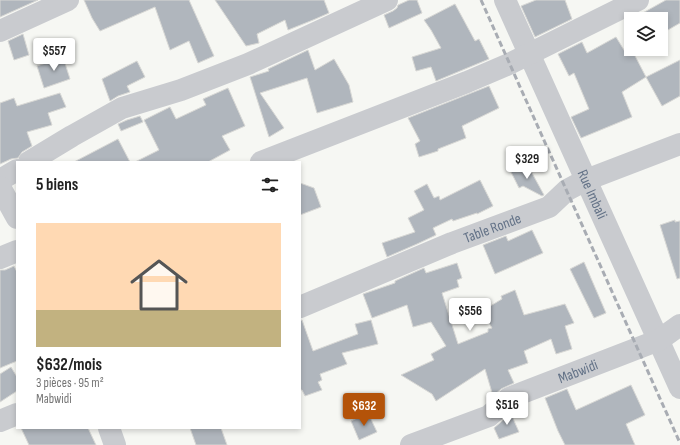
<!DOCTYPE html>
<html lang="fr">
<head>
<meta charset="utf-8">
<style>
  body { margin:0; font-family:"Sofia Sans Condensed",sans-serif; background:#f6f6f6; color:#222; height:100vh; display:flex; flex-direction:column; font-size:15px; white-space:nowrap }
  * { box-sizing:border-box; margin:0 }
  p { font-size:13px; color:#767676 }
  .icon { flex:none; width:22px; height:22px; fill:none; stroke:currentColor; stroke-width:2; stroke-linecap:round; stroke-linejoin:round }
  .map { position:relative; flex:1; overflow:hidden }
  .details { position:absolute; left:16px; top:161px; width:285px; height:268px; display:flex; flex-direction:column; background:#fff; border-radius:0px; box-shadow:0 2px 6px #0003 }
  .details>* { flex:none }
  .tools { position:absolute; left:624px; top:12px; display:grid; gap:8px }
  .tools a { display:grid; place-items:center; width:44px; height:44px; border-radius:0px; background:#fff; box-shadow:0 2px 6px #0003; font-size:20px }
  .price { position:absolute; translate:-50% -34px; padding:0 9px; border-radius:4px; background:#fff; color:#222; font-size:13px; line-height:26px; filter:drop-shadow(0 1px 2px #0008) }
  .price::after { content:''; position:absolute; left:50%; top:24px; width:12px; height:9px; margin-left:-6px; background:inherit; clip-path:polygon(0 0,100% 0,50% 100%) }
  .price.current { background:#b45309; color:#fff }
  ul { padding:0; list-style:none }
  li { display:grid; align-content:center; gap:8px; height:212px; padding:0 20px }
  li span { display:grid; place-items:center; height:124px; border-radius:0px; color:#555 }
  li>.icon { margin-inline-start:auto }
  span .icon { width:72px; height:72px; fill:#fffc; stroke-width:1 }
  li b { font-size:17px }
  h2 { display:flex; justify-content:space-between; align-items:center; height:48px; padding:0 20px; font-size:17px }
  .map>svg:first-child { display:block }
  .building { fill:#b0b6bd; stroke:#d8d8d5 }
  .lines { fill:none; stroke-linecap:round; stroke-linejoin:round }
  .minor { stroke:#c9cbcf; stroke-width:22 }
  .rail { stroke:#a8acb3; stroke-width:3; stroke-dasharray:6 3; stroke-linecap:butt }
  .labels { text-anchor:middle; stroke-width:4; stroke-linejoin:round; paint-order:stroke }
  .street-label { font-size:15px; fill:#637287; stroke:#fff }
</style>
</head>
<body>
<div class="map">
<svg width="680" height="445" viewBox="0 0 680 445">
  <rect width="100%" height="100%" fill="#f6f7f3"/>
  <g class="building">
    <path d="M 0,0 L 38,0 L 0,17 Z"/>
    <path d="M 84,0 L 189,0 L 214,56 L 198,63 L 189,41 L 170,50 L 155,7 L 100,31 L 92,18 Z"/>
    <path d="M 215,0 L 324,0 L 329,13 L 313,20 L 288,30 L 285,20 L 257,34 L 259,43 L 246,46 Z"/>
    <path d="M 409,0 L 417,0 L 422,13 L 389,28 L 384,15 L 393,11 L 397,8 L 398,5 Z"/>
    <path d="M 536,0 L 565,0 L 572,19 L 535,37 L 521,6 Z"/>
    <path d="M 666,0 L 680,0 L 680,23 L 661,34 L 661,19 L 632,19 Z"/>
    <path d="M 455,4 L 475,41 L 479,39 L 489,59 L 436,81 L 431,67 L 416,71 L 412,57 L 441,48 L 431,30 L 424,20 Z"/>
    <path d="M 23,34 L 29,55 L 14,60 L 8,41 Z"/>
    <path d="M 616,37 L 627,55 L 633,52 L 646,77 L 680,60 L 680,96 L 662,106 L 646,77 L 622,92 L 632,117 L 581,138 L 571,117 L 589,109 L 574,73 L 569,76 L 558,54 L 582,42 L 587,53 Z"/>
    <path d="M 308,50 L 315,70 L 334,59 L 349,85 L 353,102 L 317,113 L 307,78 L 260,93 L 284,128 L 269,137 L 250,77 L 269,71 L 268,69 Z"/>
    <path d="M 63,57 L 70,79 L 44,88 L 37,66 Z"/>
    <path d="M 137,61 L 145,77 L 127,86 L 130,92 L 118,96 L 110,101 L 102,79 Z"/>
    <path d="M 489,86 L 499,108 L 462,126 L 466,138 L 438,149 L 438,151 L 419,157 L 415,144 L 420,141 L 408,118 Z"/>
    <path d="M 228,88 L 245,126 L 222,136 L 230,150 L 208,162 L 135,162 L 159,150 L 144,120 L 170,107 L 176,119 L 206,105 L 203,99 Z"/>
    <path d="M 60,93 L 66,107 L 48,113 L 52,125 L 27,132 L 32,146 L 22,152 L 18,158 L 11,159 L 0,164 L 0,103 L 14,98 L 17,106 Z"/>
    <path d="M 140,116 L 143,122 L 121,131 L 118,124 L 127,120 Z"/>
    <path d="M 118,139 L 130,162 L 74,162 Z"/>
    <path d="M 527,164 L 544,195 L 542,196 L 523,186 L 519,188 L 511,172 Z"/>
    <path d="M 480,180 L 493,206 L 477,214 L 477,213 L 453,221 L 452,219 L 433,228 L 436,235 L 417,244 L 387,257 L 382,243 L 415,232 L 408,218 L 424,210 L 414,191 L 427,184 L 434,198 L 439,196 L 440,200 Z"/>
    <path d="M 300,183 L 314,188 L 321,207 L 300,215 Z"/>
    <path d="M 675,220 L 675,222 L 680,221 L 680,278 L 677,279 L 660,225 Z"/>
    <path d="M 532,230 L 543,253 L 495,274 L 483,245 L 506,236 L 508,241 Z"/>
    <path d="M 584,262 L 606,313 L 594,318 L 570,269 Z"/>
    <path d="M 457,263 L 462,278 L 457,280 L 459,287 L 442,293 L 458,344 L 488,332 L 488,329 L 492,328 L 482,311 L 502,299 L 501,296 L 515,290 L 524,315 L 565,304 L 574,323 L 565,326 L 572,349 L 556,354 L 551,339 L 524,351 L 528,363 L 508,370 L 514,383 L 501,389 L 493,396 L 485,369 L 436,401 L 432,394 L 401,375 L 434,360 L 431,354 L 446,346 L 431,322 L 413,327 L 407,305 L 372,318 L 363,294 L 395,283 L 395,281 L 424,268 L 426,273 Z"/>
    <path d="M 14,266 L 17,272 L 17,361 L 0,368 L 0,270 L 5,270 Z"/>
    <path d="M 302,320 L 313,351 L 358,334 L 355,324 L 371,320 L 378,344 L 342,353 L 347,364 L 320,374 L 322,380 L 318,382 L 322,390 L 305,396 L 302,390 L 300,390 L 300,321 Z"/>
    <path d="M 11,367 L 17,377 L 17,391 L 0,402 L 0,374 Z"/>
    <path d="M 631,385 L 645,415 L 626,424 L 635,445 L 565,445 L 558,431 L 545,398 L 567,389 L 576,410 Z"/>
    <path d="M 523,406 L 524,408 L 511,414 L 519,432 L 499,439 L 494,428 L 516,409 Z"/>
    <path d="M 368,413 L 377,432 L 359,440 L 351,421 Z"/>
    <path d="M 21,428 L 88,428 L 96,445 L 29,445 Z"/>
    <path d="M 190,428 L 221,428 L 227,445 L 196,445 Z"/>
  </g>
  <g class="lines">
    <g class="minor">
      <path id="s1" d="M 505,0 L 586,180 L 680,388"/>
      <path d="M 0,31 L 68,0"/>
      <path d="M 29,162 L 72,136 L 122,108 L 181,90 L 248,64 L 387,0"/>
      <path d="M 261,162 L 467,82 L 509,64 L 638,0"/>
      <path d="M 0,180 L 17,170"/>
      <path d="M 0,187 L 17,218"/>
      <path d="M 0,258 L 17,251"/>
      <path id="s2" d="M 300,307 L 452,243 L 549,207 L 567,190 L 586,180 L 680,144"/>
      <path d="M 0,421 L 17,414"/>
      <path d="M 109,428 L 115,445"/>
      <path id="s3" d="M 411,445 L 489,416 L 509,398 L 659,340 L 680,325"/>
    </g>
    <path class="rail" d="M 481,0 L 680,443"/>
  </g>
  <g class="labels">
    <g class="street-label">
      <text dy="5" stroke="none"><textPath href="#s1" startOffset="213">Rue Imbali</textPath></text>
      <text dy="5" stroke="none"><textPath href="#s2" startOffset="208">Table Ronde</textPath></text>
      <text dy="5" stroke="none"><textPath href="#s3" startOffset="184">Mabwidi</textPath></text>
    </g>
  </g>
</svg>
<div class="tools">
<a><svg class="icon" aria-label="layers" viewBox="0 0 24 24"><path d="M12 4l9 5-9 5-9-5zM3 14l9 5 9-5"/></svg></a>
</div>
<b class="price" style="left:54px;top:72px">$557</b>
<b class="price" style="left:527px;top:180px">$329</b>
<b class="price" style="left:470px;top:332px">$556</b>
<b class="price" style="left:507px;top:426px">$516</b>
<b class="price current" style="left:364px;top:427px">$632</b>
<section class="details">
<h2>5 biens<svg class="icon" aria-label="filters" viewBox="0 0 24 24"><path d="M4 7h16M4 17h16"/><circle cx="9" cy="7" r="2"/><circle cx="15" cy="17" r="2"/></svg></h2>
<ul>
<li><span style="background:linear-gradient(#ffd9b3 70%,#c2b280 0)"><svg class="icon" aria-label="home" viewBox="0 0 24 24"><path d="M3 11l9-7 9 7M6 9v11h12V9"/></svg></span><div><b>$632/mois</b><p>3 pièces · 95 m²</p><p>Mabwidi</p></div></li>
</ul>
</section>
</div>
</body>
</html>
